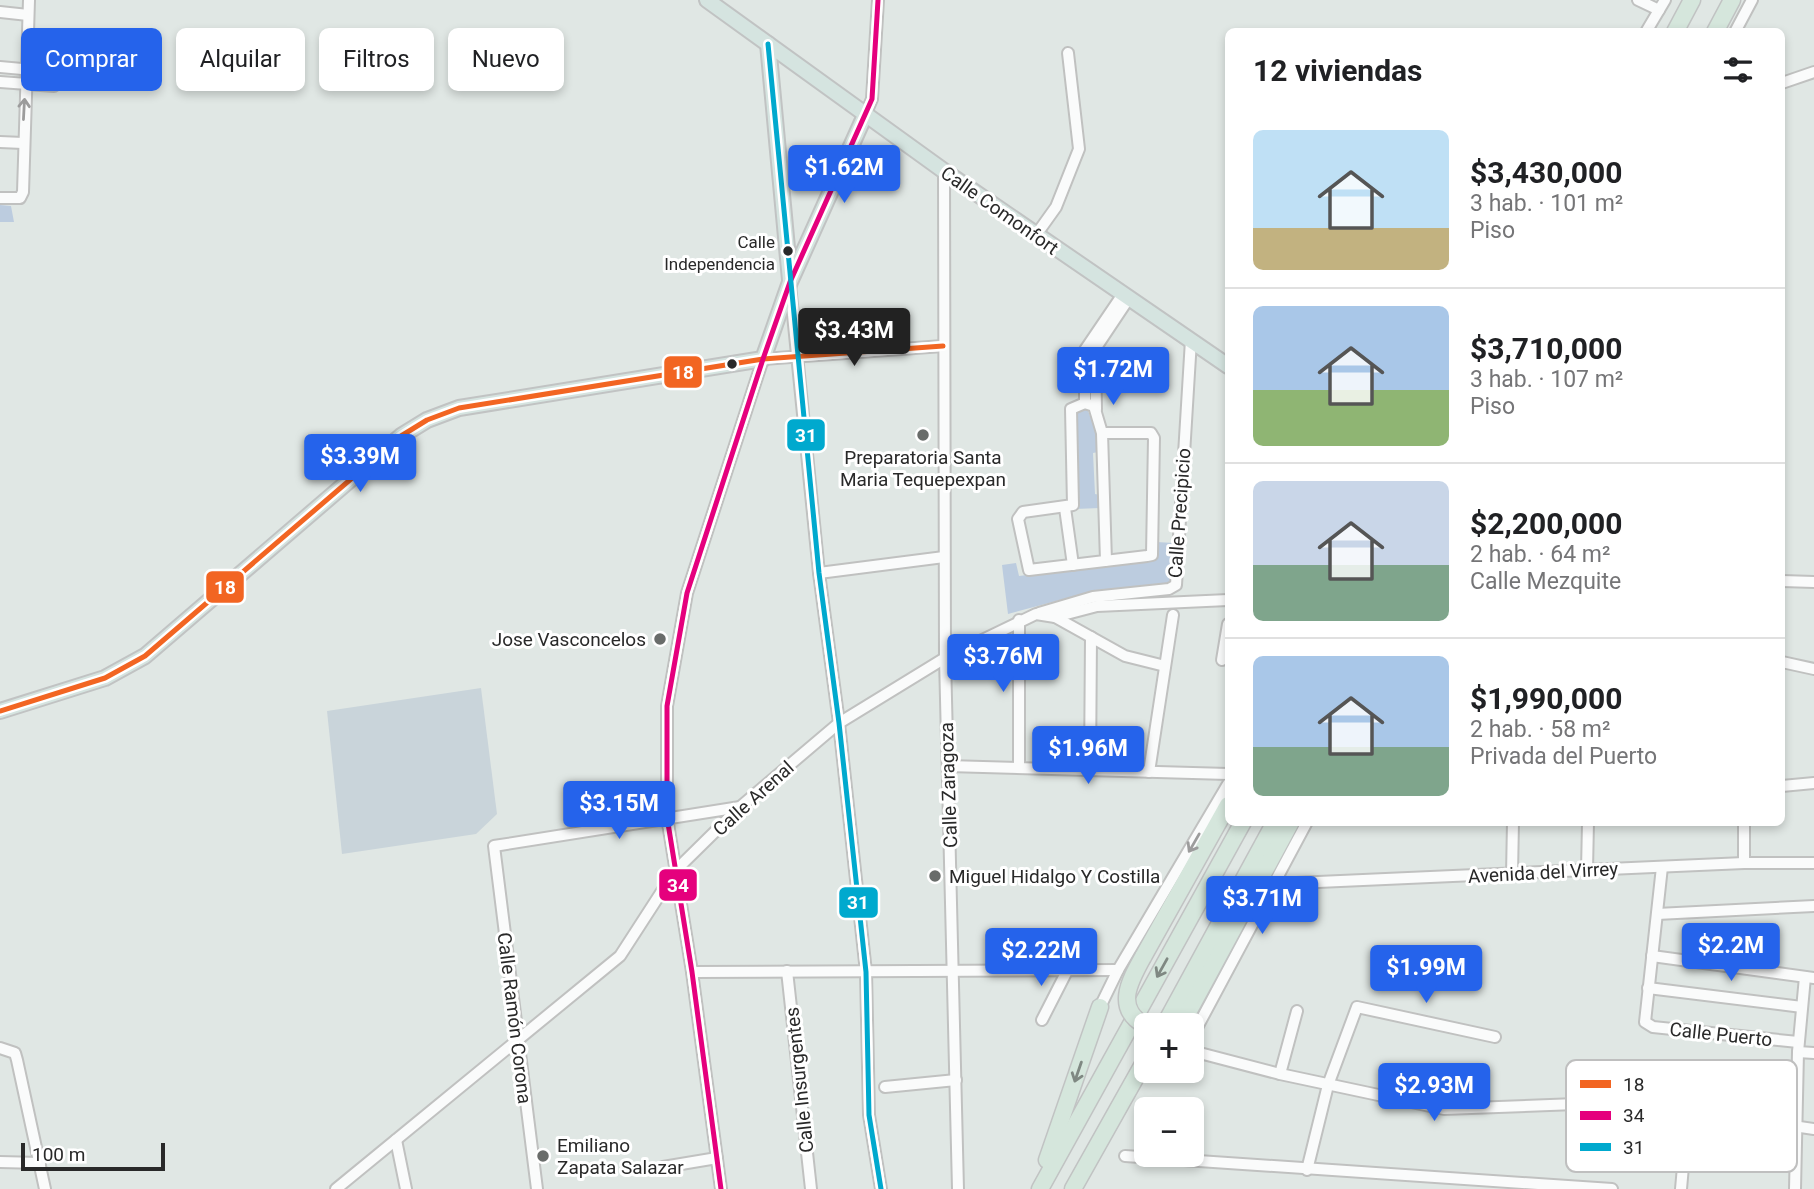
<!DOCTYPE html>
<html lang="es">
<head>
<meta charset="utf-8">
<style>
  body { margin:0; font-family:Roboto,sans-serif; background:#f6f6f6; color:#202124; height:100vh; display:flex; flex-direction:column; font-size:26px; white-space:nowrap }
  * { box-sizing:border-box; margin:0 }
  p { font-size:23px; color:#757577 }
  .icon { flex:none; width:38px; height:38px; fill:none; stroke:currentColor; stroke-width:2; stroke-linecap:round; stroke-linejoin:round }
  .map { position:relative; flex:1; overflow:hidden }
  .side { position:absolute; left:1225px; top:28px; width:560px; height:798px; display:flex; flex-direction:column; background:#fff; border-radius:10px; box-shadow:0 4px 10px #0003 }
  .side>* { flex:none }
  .hud { position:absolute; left:21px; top:28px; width:665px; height:63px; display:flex; gap:14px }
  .buttons { position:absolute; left:1134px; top:1013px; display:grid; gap:14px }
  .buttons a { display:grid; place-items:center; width:70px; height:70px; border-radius:10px; background:#fff; box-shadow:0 4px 10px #0003; font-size:35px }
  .scale { position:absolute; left:21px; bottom:18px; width:144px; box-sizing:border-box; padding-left:7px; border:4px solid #292929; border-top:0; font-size:19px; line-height:24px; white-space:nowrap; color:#292929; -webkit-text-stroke:5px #fff; paint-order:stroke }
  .price { position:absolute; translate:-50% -60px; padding:0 16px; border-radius:7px; background:#2563eb; color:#fff; font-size:23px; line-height:46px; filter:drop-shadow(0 2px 4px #0008) }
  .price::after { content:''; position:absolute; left:50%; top:42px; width:21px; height:16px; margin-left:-10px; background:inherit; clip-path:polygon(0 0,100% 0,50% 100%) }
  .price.selected { background:#222; color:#fff }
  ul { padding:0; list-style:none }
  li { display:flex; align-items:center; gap:21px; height:175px; padding:0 28px }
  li+li { border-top:2px solid #e0e0e0 }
  li span { display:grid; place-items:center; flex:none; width:196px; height:140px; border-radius:10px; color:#555 }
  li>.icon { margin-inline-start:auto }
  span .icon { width:84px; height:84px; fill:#fffc; stroke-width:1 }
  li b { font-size:30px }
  h2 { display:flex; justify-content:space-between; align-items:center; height:84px; padding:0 28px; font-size:30px }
  .tag { padding:0 24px; border-radius:10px; background:#fff; box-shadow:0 4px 10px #0003; font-size:24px; line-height:63px }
  .tag.selected { background:#2563eb; color:#fff }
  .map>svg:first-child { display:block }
  .green { fill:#bcccdf }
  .cemetery { fill:#c9d4da }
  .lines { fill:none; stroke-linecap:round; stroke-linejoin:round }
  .minor-casing { stroke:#c0c1c0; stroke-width:14 }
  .major-casing { stroke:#c1c3c3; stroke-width:18 }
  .highway-casing { stroke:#c1c3c3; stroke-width:19 }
  .minor { stroke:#fafbfb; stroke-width:10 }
  .major { stroke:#d5e4e0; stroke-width:14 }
  .highway { stroke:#d5e6dc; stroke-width:16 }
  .highway-bridge-casing { stroke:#c1c3c3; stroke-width:19; stroke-linecap:butt }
  .highway-bridge { stroke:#d5e6dc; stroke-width:16 }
  .bus-1-casing { stroke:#fff; stroke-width:10 }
  .bus-2-casing { stroke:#fff; stroke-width:10 }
  .bus-3-casing { stroke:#fff; stroke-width:10 }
  .bus-1 { stroke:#f26522; stroke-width:5 }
  .bus-2 { stroke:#e5007d; stroke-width:5 }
  .bus-3 { stroke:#00a9ce; stroke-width:5 }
  .oneway { stroke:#9c9c9c }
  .oneway2 { stroke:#7f8882 }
  .bus-dot { fill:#292929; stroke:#fff; stroke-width:2.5 }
  .poi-dot { fill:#696c6a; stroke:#fff; stroke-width:2.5 }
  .labels { text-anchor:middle; stroke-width:6; stroke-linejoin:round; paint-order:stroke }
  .bus-label { font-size:17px; fill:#292929; stroke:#fff; text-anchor:end }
  .street-label { font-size:19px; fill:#292929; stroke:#fff }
  .poi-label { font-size:19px; fill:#292929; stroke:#fff; text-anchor:start }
  .key { fill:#fff; stroke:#bfbfbf; stroke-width:2 }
  .key-label { font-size:19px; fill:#292929 }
  .line-badge { stroke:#fff; stroke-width:2.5 }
  .badge-label { font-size:19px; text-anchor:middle; font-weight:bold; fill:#fff }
</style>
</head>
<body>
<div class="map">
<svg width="1814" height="1189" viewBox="0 0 1814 1189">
  <rect width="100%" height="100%" fill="#e0e7e4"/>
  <g class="green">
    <path d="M 0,205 L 11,206 L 14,222 L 0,222 Z"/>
    <path d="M 1087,408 L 1098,438 L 1098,452 L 1093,453 L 1095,494 L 1100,495 L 1100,508 L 1075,509 L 1076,409 Z"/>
    <path d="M 1156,542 L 1174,543 L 1171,581 L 1167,585 L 1086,593 L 1008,614 L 1002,565 L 1016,563 L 1019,576 L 1155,559 Z"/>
  </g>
  <path class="cemetery" d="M 481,688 L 497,814 L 476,834 L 342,854 L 327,711 Z"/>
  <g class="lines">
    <g class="minor-casing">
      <g id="minor">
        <path d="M 1638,0 L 1659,10"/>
        <path d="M 0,12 L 28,15"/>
        <path d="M 1646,32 L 1665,0"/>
        <path d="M 1735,32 L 1752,0"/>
        <path d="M 0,67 L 55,72"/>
        <path d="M 0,82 L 54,86"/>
        <path d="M 1782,83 L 1814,72"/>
        <path d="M 866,113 L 872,99 L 878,0"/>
        <path d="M 0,142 L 23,143"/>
        <path d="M 944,171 L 945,658 L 958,1189"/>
        <path d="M 0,198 L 20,198 L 23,192 L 29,0"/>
        <path d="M 1036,235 L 1056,207 L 1079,149 L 1068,53"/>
        <path d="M 790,285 L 819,573 L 839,723 L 866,972 L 869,1115 L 881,1189"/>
        <path d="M 1085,403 L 1085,350 L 1123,294"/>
        <path d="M 1096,409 L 1095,349 L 1129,298"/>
        <path d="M 1102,433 L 1094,406 L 1085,403 L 1071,409 L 1073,505 L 1023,512 L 1018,519 L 1029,570 L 1147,556 L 1152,555 L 1154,438 L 1151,433 L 1102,433 L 1106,561"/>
        <path d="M 1065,508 L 1073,565"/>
        <path d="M 819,573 L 944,557"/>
        <path d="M 1782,581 L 1814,582"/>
        <path d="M 1039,613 L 1093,597 L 1169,589 L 1176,585 L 1191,340"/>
        <path d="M 1055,617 L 1125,656 L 1165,666"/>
        <path d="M 1019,620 L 1019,768"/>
        <path d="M 1222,660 L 1228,624"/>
        <path d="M 1782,662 L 1814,669"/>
        <path d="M 948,766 L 1228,774"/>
        <path d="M 1090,770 L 1091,637"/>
        <path d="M 1149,772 L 1173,615"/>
        <path d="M 1782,786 L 1814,783"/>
        <path d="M 1744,863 L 1744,822"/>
        <path d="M 1662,867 L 1645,1022 L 1653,1027 L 1798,1042"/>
        <path d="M 1587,870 L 1588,822"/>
        <path d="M 1512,874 L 1513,822"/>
        <path d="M 1273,884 L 1744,863 L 1814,863"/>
        <path d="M 1657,914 L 1814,906"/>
        <path d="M 1652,956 L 1814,978"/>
        <path d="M 787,971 L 811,1189"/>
        <path d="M 692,972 L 1118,970"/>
        <path d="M 1648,988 L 1802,1007"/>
        <path d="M 1100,1007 L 1118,970 L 1228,784"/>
        <path d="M 1042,1020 L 1067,971"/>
        <path d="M 1192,1037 L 1307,822"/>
        <path d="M 0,1048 L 15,1053 L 17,1060 L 45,1189"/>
        <path d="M 1192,1051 L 1280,1074 L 1444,1109 L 1628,1102 L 1814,1129"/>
        <path d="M 1798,1052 L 1814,1053"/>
        <path d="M 1280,1074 L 1297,1011"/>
        <path d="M 885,1087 L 956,1080"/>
        <path d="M 396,1140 L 406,1189"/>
        <path d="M 1125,1156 L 1612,1189"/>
        <path d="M 0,1162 L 40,1163"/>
        <path d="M 663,1167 L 717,1158"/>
        <path d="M 1307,1170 L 1328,1085 L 1357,1007 L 1495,1037"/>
        <path d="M 336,1189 L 620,956 L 675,871 L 740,807 L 839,723 L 945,658 L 1036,614 L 1055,617 L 1097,606 L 1228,600"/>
        <path d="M 537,1189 L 494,846 L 740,807"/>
        <path d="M 721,1189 L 692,972 L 667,817 L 667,706 L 687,593 L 763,359 L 943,346"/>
        <path d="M 1681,1189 L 1688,1110"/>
        <path d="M 1795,1189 L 1798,1052 L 1805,977"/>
      </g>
    </g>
    <g class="major-casing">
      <g id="major">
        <path d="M 707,0 L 944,171 L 1228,366"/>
        <path d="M 768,44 L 790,280"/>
        <path d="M 0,711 L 105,678 L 145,656 L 401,436 L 427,420 L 459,408 L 763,359 L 790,282 L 866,113"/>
      </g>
    </g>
    <g class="highway-casing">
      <g id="highway">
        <path d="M 1675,32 L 1692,0"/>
        <path d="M 1715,32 L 1732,0"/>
        <path d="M 1143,957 L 1228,805"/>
        <path d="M 1164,1026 L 1275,822"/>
        <path d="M 1175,1026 L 1185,1018 L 1291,822"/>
        <path d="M 1047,1160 L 1100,1007"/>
        <path d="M 1040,1189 L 1243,822"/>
        <path d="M 1073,1189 L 1146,1059"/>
      </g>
    </g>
    <use href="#minor" class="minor"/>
    <use href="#major" class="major"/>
    <use href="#highway" class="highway"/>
    <g class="highway-bridge-casing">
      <path id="highway-bridge" d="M 1143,957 C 1129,982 1114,1009 1146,1026"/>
    </g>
    <use href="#highway-bridge" class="highway-bridge"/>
    <g class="bus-1-casing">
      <path id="bus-1" d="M 0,711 L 105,678 L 145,656 L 401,436 L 427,420 L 459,408 L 763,359 L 943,346"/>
    </g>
    <g class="bus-2-casing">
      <path id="bus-2" d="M 721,1189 L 692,972 L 667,817 L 667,706 L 687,593 L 763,359 L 790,282 L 872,99 L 878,0"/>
    </g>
    <g class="bus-3-casing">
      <path id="bus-3" d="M 768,44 L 819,573 L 839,723 L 866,972 L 869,1115 L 881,1189"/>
    </g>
    <use href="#bus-1" class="bus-1"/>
    <use href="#bus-2" class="bus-2"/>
    <use href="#bus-3" class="bus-3"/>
  </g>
  <defs><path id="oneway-shaft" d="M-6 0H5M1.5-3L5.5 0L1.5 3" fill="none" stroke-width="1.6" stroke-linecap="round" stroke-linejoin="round" transform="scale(1.75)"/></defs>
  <g class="oneway">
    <use href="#oneway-shaft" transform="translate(24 109) rotate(-87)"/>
    <use href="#oneway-shaft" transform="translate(1194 843) rotate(120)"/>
  </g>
  <g class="oneway2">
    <use href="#oneway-shaft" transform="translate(1162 968) rotate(119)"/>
    <use href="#oneway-shaft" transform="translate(1078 1072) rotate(109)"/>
  </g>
  <g class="bus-dot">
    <circle cx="788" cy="251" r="6"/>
    <circle cx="732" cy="364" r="6"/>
  </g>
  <g class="poi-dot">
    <circle cx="923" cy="435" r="7"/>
    <circle cx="660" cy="639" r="7"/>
    <circle cx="935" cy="876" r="7"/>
    <circle cx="543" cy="1156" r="7"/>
  </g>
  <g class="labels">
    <g class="bus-label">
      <text x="775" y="248">Calle<tspan x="775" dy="22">Independencia</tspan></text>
    </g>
    <g class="street-label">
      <text transform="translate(1000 210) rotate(35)" y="7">Calle Comonfort</text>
      <text transform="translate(1179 513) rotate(-86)" y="7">Calle Precipicio</text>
      <text transform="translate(948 785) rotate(-92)" y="7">Calle Zaragoza</text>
      <text transform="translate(753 798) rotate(-42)" y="7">Calle Arenal</text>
      <text transform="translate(1543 872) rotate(-3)" y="7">Avenida del Virrey</text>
      <text transform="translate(515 1018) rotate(83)" y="7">Calle Ramón Corona</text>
      <text transform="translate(1721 1034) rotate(6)" y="7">Calle Puerto</text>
      <text transform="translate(799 1080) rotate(-96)" y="7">Calle Insurgentes</text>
    </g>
    <g class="poi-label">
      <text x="923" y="464" text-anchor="middle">Preparatoria Santa<tspan x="923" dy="22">Maria Tequepexpan</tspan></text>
      <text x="646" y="646" text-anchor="end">Jose Vasconcelos</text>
      <text x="949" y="883">Miguel Hidalgo Y Costilla</text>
      <text x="557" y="1152">Emiliano<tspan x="557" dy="22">Zapata Salazar</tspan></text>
    </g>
  </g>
  <rect x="1566" y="1060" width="231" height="112" rx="10" class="key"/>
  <rect x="1580" y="1080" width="31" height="8" fill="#f26522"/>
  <rect x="1580" y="1111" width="31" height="9" fill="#e5007d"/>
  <rect x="1580" y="1143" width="31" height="8" fill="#00a9ce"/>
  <g class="key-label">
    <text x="1623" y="1091">18</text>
    <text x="1623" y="1122">34</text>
    <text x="1623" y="1154">31</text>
  </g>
  <g class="line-badge">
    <rect x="663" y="355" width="40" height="34" rx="7" fill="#f26522"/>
    <rect x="786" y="418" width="40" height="34" rx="7" fill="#00a9ce"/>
    <rect x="205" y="570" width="40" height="34" rx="7" fill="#f26522"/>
    <rect x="658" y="868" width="40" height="34" rx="7" fill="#e5007d"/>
    <rect x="838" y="886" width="41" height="33" rx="7" fill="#00a9ce"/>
  </g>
  <g class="badge-label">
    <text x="683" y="379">18</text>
    <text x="806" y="442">31</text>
    <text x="225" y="594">18</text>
    <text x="678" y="892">34</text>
    <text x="858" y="909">31</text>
  </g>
</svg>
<div class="buttons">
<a>+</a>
<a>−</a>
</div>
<div class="scale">100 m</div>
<b class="price" style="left:844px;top:205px">$1.62M</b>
<b class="price selected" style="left:854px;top:368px">$3.43M</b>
<b class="price" style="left:1113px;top:407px">$1.72M</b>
<b class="price" style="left:360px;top:494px">$3.39M</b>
<b class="price" style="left:1003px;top:694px">$3.76M</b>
<b class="price" style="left:1088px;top:786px">$1.96M</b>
<b class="price" style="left:619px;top:841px">$3.15M</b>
<b class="price" style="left:1262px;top:936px">$3.71M</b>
<b class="price" style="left:1731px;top:983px">$2.2M</b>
<b class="price" style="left:1041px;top:988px">$2.22M</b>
<b class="price" style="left:1426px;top:1005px">$1.99M</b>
<b class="price" style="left:1434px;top:1123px">$2.93M</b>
<div class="hud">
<a class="tag selected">Comprar</a>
<a class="tag">Alquilar</a>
<a class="tag">Filtros</a>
<a class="tag">Nuevo</a>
</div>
<section class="side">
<h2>12 viviendas<svg class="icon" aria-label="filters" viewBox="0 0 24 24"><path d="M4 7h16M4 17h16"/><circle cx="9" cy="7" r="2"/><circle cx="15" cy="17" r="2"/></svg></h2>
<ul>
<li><span style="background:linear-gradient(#bfe0f5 70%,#c2b280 0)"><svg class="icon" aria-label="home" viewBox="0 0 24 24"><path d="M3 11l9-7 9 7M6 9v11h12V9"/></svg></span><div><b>$3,430,000</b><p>3 hab. · 101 m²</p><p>Piso</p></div></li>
<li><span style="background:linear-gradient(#a9c7e8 60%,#8fb573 0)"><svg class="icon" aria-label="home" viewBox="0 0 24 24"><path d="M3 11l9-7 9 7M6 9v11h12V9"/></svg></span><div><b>$3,710,000</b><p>3 hab. · 107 m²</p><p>Piso</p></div></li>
<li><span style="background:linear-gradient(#c9d6e8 60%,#7fa58c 0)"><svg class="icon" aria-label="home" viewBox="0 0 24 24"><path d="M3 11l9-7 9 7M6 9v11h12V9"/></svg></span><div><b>$2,200,000</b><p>2 hab. · 64 m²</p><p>Calle Mezquite</p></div></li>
<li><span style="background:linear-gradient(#a9c7e8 65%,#7fa58c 0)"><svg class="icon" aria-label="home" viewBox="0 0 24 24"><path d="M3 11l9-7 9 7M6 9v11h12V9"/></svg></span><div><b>$1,990,000</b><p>2 hab. · 58 m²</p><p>Privada del Puerto</p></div></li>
</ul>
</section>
</div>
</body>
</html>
